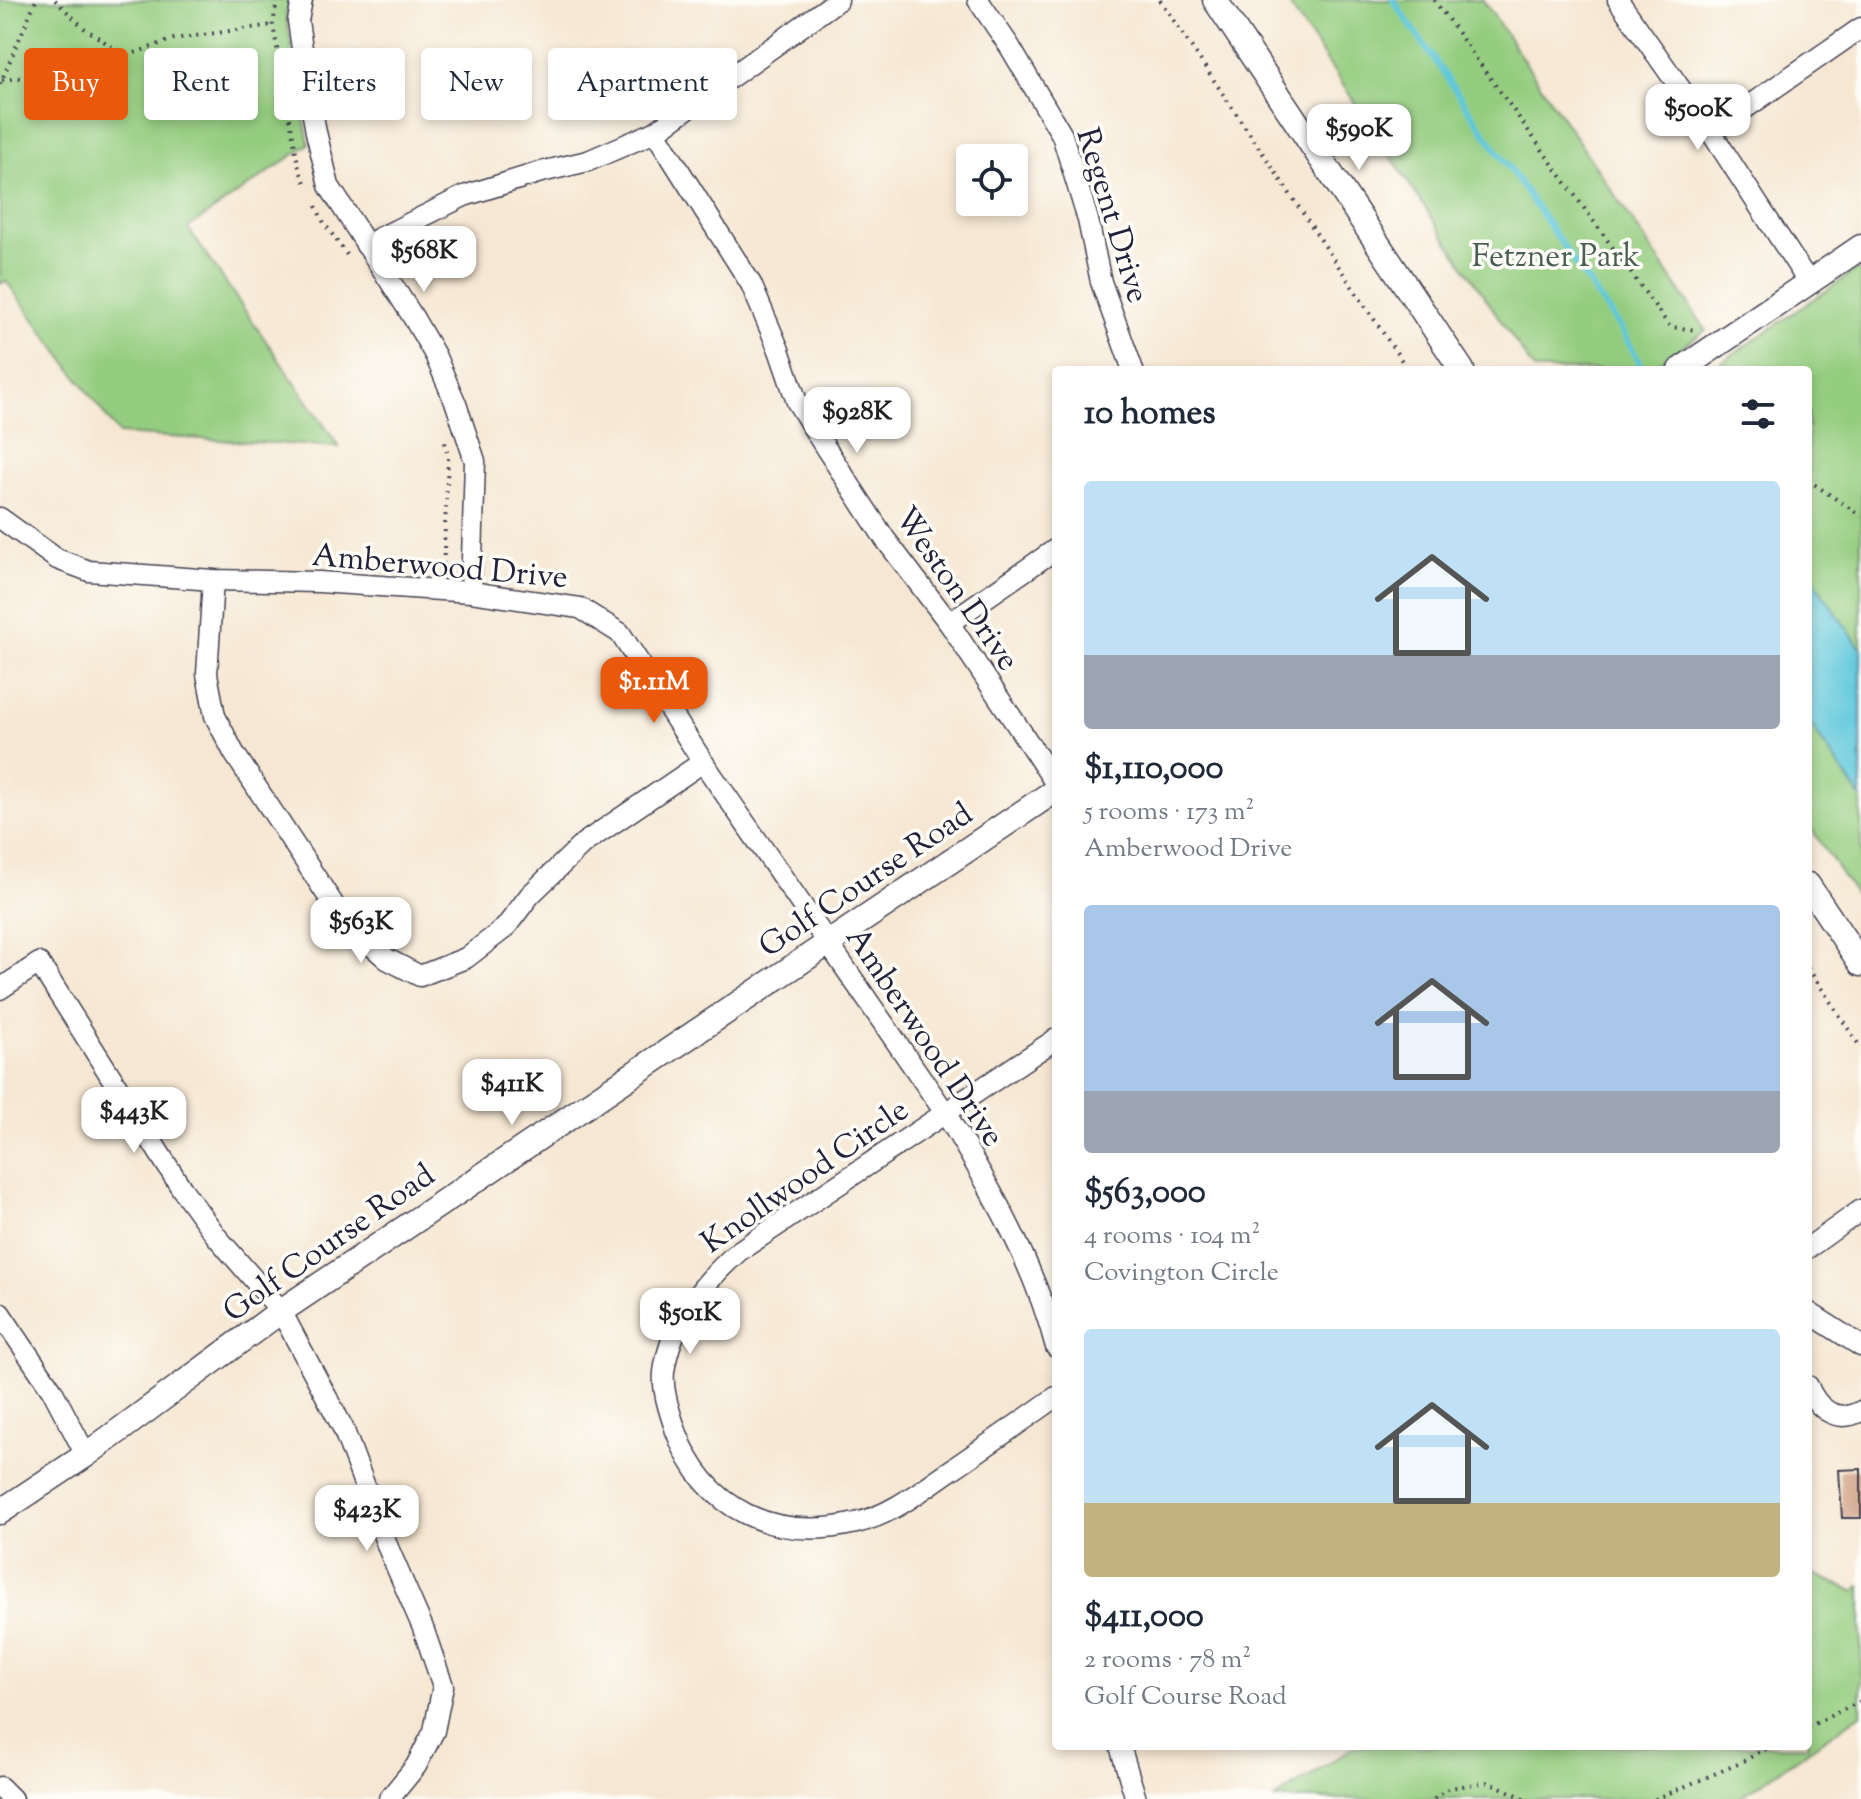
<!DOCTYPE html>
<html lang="en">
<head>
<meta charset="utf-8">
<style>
  body { margin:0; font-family:"Sorts Mill Goudy",serif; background:#f6f6f7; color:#1f2937; height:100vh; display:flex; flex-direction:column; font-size:30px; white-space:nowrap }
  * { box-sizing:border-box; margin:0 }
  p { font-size:26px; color:#747a83 }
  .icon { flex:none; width:44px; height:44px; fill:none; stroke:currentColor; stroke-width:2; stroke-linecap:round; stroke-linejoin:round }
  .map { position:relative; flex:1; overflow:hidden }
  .sheet { position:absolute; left:1052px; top:366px; width:760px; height:1384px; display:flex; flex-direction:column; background:#fff; border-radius:8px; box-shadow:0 4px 12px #0003 }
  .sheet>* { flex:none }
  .hud { position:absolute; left:24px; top:48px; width:760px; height:72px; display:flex; gap:16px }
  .controls { position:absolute; left:956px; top:144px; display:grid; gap:16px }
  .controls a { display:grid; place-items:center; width:72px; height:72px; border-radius:8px; background:#fff; box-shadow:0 4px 12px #0003; font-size:40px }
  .price { position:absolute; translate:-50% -68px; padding:0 18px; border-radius:16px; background:#fff; color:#222; font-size:26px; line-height:52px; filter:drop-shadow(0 2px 4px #0008) }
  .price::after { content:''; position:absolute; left:50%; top:48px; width:24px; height:18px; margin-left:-12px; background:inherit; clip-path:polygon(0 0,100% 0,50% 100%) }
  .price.active { background:#ea580c; color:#fff }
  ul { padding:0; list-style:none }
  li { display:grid; align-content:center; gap:16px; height:424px; padding:0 32px }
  li span { display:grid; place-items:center; height:248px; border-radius:8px; color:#555 }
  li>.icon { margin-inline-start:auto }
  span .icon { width:144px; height:144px; fill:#fffc; stroke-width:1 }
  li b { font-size:34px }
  h2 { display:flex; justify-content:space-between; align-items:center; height:96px; padding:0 32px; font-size:34px }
  .tag { padding:0 28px; border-radius:8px; background:#fff; box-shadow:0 4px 12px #0003; font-size:28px; line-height:72px }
  .tag.active { background:#ea580c; color:#fff }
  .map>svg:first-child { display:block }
  .green { fill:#95cd80; stroke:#5c785e; stroke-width:2 }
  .water { fill:#5fc8db; stroke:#40758b; stroke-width:2 }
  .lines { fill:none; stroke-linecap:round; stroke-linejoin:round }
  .stream { stroke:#5fc8db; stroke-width:6 }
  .building { fill:#d1a68a }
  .minor-casing { stroke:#424052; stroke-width:23 }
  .tertiary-casing { stroke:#424052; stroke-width:27 }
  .path { stroke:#424052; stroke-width:4; stroke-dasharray:2 6; stroke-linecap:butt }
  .minor { stroke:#fff; stroke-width:20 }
  .tertiary { stroke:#fff; stroke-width:24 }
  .labels { text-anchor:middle; stroke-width:7; stroke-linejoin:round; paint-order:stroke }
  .street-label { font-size:32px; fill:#22223b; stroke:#fdfcf7 }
  .park-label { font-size:32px; fill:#4a5e53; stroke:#fdfcf7 }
</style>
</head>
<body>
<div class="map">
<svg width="1861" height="1799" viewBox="0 0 1861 1799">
  <rect width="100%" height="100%" fill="#fdfcf7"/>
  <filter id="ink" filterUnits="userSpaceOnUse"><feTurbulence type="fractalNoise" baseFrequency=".0125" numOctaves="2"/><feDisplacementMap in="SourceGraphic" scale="16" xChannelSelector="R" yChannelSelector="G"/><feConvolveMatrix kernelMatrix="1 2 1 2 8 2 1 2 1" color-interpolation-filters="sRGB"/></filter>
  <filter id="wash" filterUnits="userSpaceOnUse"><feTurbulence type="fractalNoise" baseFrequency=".006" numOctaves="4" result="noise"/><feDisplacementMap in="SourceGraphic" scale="32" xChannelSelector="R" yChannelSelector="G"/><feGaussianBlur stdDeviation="1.8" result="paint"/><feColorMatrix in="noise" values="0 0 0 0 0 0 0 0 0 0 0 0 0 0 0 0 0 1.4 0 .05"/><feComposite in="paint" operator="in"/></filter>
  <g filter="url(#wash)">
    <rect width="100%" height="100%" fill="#f6e7d2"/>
    <g class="green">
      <path d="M 0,0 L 290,0 L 286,15 L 309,144 L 188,228 L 339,447 L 119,434 L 6,281 L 0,284 Z"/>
      <path d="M 1286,0 L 1483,0 L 1706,330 L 1649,370 L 1534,370 Z"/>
      <path d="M 1861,267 L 1861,903 L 1808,824 L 1808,370 L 1710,370 Z"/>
      <path d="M 1808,1572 L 1854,1591 L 1861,1586 L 1861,1714 L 1738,1799 L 1275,1799 L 1355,1746 L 1808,1746 Z"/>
    </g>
    <path class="water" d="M 1808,572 L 1861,649 L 1861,798 L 1808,721 Z"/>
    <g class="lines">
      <path class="stream" d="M 1393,0 L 1622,331 L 1644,370"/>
    </g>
    <g id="blocks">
      <path class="building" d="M 1861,1469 L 1861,1518 L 1842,1518 L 1839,1470 Z"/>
    </g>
  </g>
  <g filter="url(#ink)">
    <use href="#blocks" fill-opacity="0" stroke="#424052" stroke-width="2"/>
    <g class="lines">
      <g class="minor-casing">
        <g id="minor">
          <path d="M 302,0 L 298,21 L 306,76 L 316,132 L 329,186 L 413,317 L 435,355 L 456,404 L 475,461 L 471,592"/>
          <path d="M 978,0 L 1010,47 L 1062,135 L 1088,220 L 1101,282 L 1133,370"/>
          <path d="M 1618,0 L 1711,132 L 1809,283"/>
          <path d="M 655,132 L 751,284 L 779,350 L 797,402 L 825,447 L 885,539 L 949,623 L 1056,784"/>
          <path d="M 1711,132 L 1861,28"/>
          <path d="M 366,245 L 464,196 L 541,172 L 588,161 L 655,132 L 838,0"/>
          <path d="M 0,518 L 57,559 L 89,571 L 213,580 L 319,582 L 471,592 L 580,608 L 620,633 L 703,762 L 946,1114 C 990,1187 1034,1263 1056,1347"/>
          <path d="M 213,580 L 207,674 L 215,716 L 234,753 L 345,922 L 387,959 L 420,976 L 466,958 L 505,928 L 530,895 L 584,843 L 703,762"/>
          <path d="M 949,623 L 1056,549"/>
          <path d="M 0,989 L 39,963 L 182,1189 L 217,1237 L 281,1311 L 343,1428 L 389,1550 L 423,1628 L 443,1686 L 434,1731 L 416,1766 L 389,1799"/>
          <path d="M 1056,1039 L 739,1251 C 702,1284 671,1321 664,1372 C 662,1391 670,1413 676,1431 C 705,1511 775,1542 856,1523 C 892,1515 921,1490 951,1470 C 986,1446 1021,1422 1056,1397"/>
          <path d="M 1808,1248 L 1861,1210"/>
          <path d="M 1808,1312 L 1861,1346"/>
          <path d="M 0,1313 L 52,1390 L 86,1455"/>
          <path d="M 1808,1386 C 1817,1409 1837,1424 1861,1411"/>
          <path d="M 1120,1746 L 1136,1799"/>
          <path d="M 0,1787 L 12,1799"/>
        </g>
      </g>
      <g class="tertiary-casing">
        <g id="tertiary">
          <path d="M 1215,0 L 1462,370"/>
          <path d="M 1680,370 L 1861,247"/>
          <path d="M 1808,885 L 1861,964"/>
          <path d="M 0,1512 L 86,1455 L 281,1311 L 1056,790"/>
        </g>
      </g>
      <g class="path">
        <path d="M 55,0 L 84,28 L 126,56"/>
        <path d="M 277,0 L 273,25 L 299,169 L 307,187"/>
        <path d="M 1160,0 L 1408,370"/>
        <path d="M 1434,0 L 1670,327 L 1698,330"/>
        <path d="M 2,80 L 68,72 L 126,56 L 174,39 L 272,25"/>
        <path d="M 0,84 L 36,0"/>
        <path d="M 316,206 L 324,223 L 347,255"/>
        <path d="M 1808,480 L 1861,516"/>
        <path d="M 443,572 L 448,458 L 444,437"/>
        <path d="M 1808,968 L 1861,1048"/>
        <path d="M 1808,1727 L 1861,1701"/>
        <path d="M 1434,1799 L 1449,1788 L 1489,1782 L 1526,1799"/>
        <path d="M 1655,1799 L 1738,1764 L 1771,1746"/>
      </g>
      <use href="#minor" class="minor"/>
      <use href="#tertiary" class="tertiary"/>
    </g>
  </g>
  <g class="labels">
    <g class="street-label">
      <text transform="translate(1114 215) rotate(73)" y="11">Regent Drive</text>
      <text transform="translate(440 565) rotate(5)" y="11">Amberwood Drive</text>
      <text transform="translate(958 588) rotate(55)" y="11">Weston Drive</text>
      <text transform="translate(865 879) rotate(-34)" y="11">Golf Course Road</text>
      <text transform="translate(926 1036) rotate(56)" y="11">Amberwood Drive</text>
      <text transform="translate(804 1175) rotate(-35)" y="11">Knollwood Circle</text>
      <text transform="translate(328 1242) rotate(-35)" y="11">Golf Course Road</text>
    </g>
    <g class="park-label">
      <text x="1556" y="266">Fetzner Park</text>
    </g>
  </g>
</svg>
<div class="controls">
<a><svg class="icon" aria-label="locate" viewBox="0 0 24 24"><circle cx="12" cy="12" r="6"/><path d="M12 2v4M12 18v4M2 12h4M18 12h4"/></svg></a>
</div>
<b class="price" style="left:1698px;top:152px">$500K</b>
<b class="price" style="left:1359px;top:172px">$590K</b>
<b class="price" style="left:424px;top:294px">$568K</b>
<b class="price" style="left:857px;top:455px">$928K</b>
<b class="price active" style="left:654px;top:725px">$1.11M</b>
<b class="price" style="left:361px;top:965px">$563K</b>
<b class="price" style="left:512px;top:1127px">$411K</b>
<b class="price" style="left:134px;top:1155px">$443K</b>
<b class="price" style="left:690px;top:1356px">$501K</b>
<b class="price" style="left:367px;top:1553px">$423K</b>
<div class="hud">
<a class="tag active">Buy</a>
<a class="tag">Rent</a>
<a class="tag">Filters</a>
<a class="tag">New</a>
<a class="tag">Apartment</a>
</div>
<section class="sheet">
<h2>10 homes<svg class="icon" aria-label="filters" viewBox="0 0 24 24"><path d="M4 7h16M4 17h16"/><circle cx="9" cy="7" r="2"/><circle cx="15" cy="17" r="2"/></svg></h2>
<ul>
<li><span style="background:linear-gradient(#bfe0f5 70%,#9aa5b1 0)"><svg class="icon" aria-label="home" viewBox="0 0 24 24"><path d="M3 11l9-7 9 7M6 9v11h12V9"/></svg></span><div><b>$1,110,000</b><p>5 rooms · 173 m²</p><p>Amberwood Drive</p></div></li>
<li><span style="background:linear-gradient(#a9c7e8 75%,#9aa5b1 0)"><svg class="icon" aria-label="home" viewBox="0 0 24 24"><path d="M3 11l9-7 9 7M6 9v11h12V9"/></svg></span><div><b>$563,000</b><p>4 rooms · 104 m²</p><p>Covington Circle</p></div></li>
<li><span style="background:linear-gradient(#bfe0f5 70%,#c2b280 0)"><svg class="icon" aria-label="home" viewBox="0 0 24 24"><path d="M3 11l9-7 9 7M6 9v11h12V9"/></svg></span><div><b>$411,000</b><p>2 rooms · 78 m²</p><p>Golf Course Road</p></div></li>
</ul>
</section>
</div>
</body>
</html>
